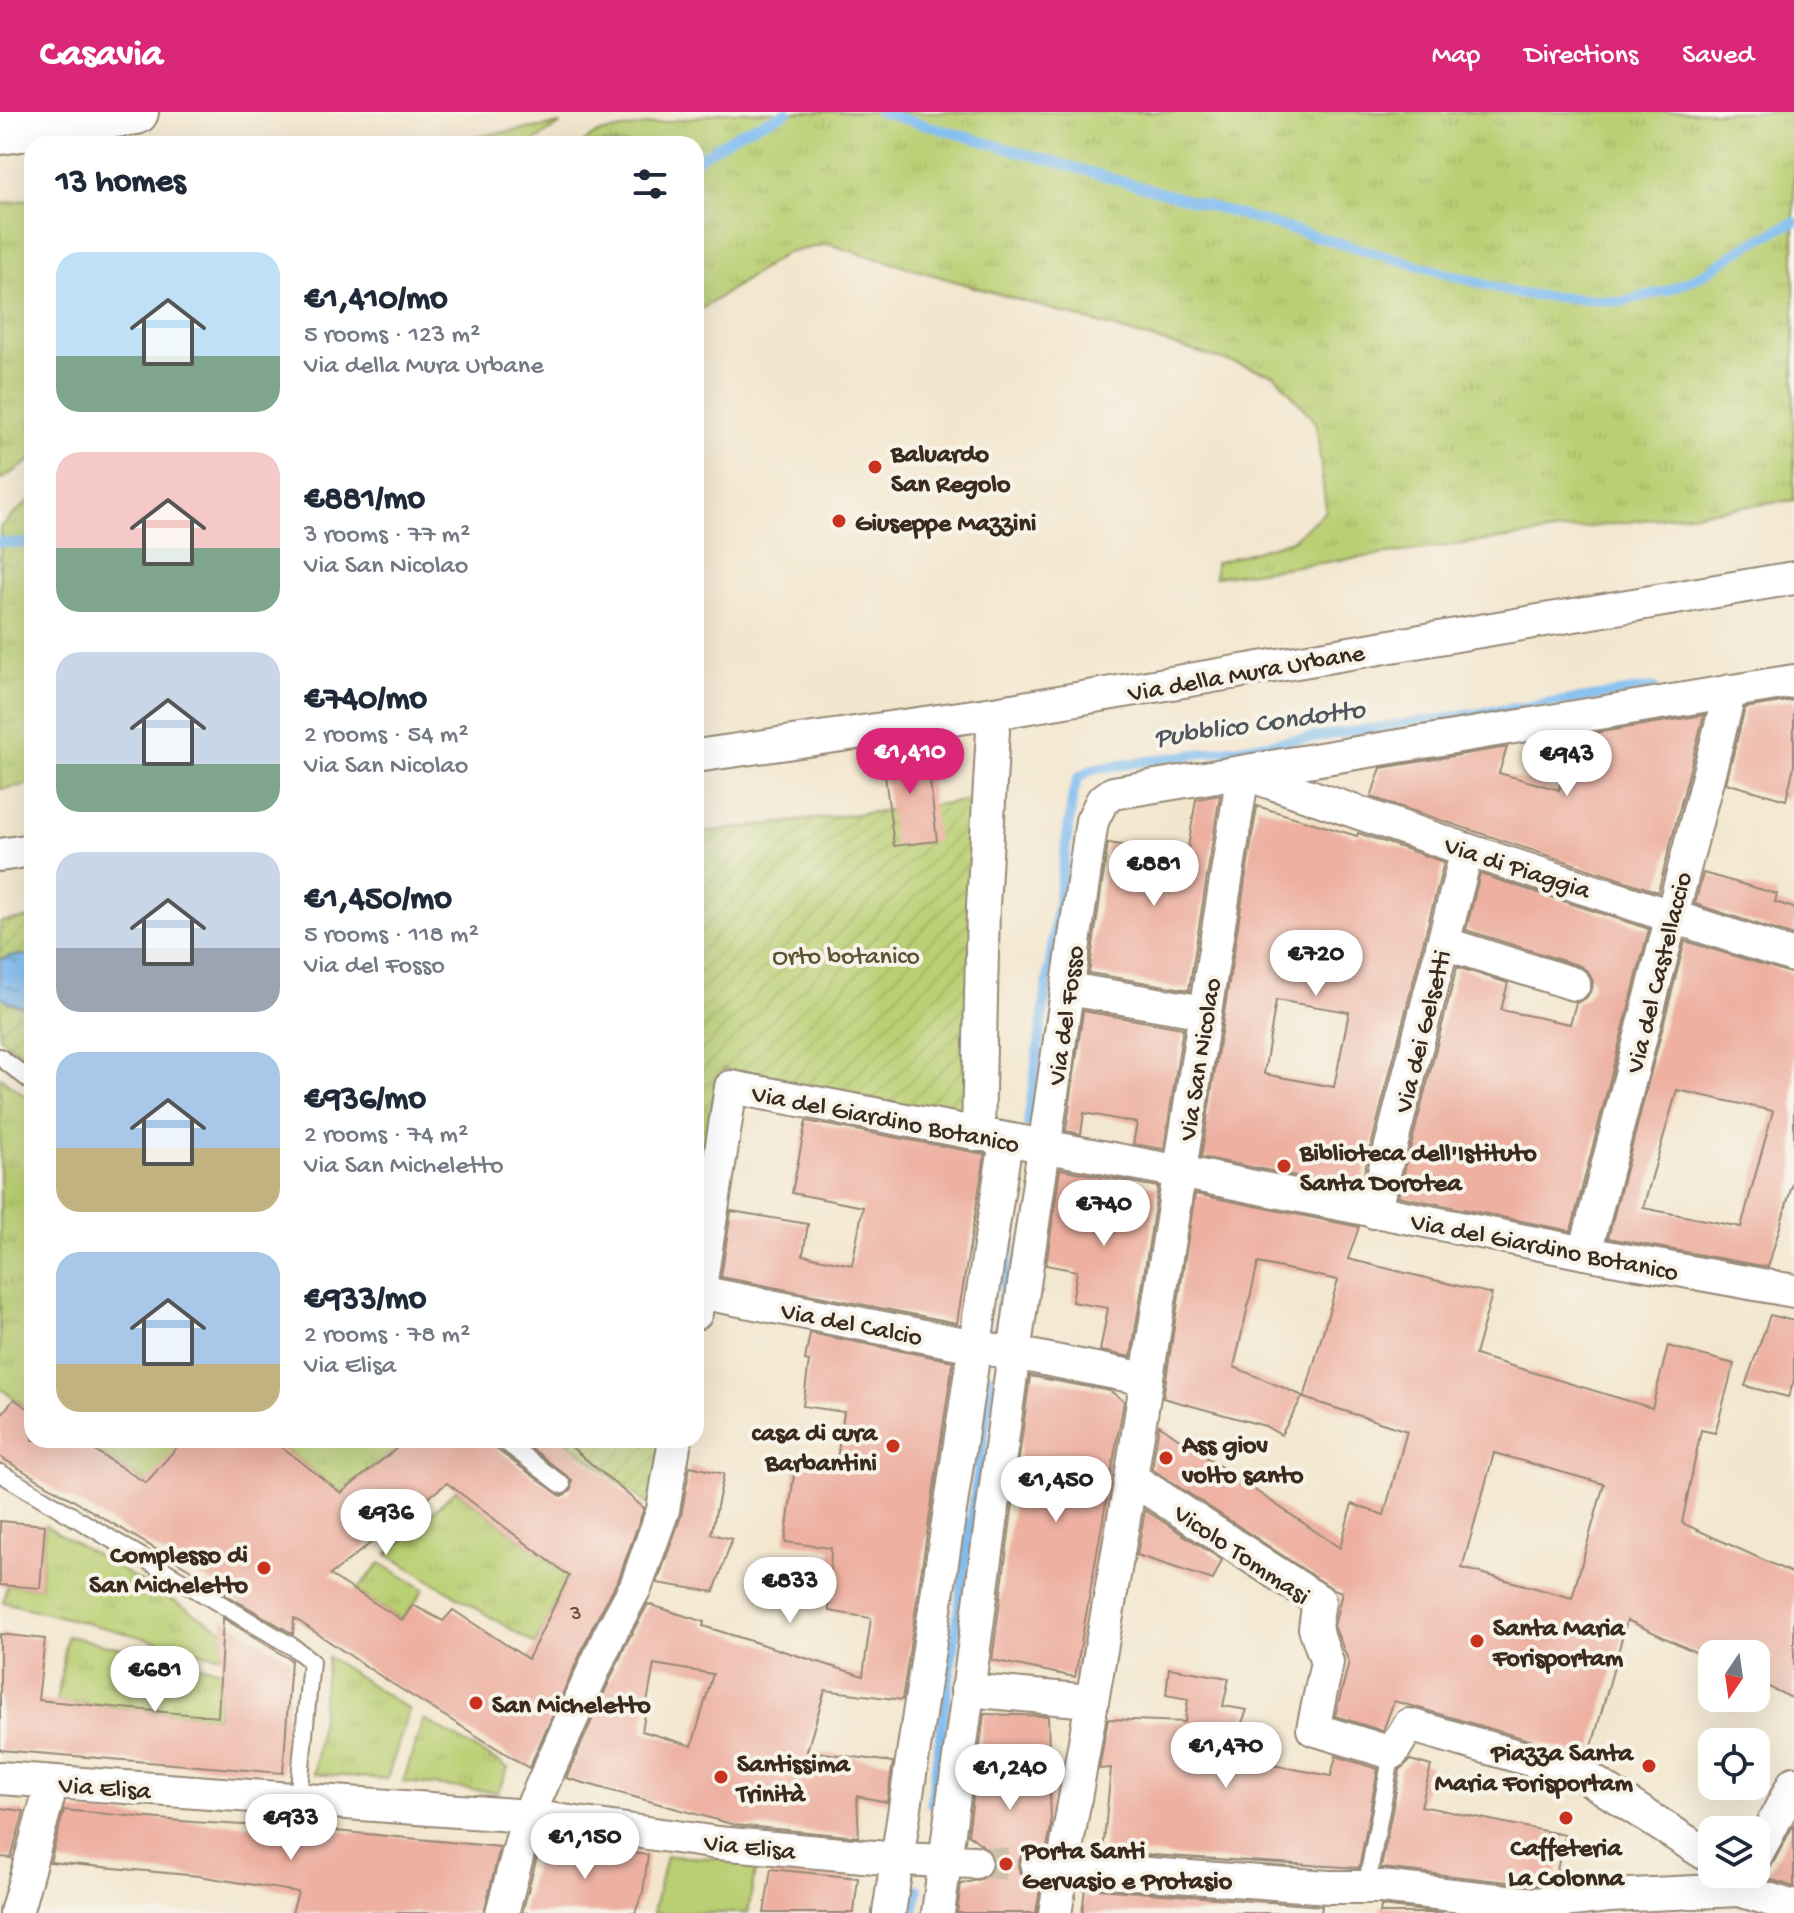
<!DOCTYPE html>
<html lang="en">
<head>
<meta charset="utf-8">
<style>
  body { margin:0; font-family:"Gochi Hand",sans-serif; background:#f2f2f3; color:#1f2937; height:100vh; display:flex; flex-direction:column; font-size:30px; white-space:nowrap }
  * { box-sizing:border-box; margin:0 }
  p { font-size:26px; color:#747a83 }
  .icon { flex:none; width:44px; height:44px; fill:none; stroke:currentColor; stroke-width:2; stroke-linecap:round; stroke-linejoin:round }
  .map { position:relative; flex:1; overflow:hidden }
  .sheet { position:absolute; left:24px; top:24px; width:680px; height:1312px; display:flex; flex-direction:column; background:#fff; border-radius:24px; box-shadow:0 8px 32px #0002 }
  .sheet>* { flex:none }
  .needle { width:52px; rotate:193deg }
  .buttons { position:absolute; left:1698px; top:1528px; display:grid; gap:16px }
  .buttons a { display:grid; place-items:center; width:72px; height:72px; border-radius:16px; background:#fff; box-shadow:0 8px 32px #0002; font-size:40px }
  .price { position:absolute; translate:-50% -68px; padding:0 18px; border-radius:28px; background:#fff; color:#222; font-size:26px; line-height:52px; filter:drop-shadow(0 2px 4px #0008) }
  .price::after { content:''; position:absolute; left:50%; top:48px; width:24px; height:18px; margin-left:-12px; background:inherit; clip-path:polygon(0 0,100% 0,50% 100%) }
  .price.current { background:#db2777; color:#fff }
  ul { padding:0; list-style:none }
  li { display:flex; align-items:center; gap:24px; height:200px; padding:0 32px }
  li span { display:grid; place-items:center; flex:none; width:224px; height:160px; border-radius:24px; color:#555 }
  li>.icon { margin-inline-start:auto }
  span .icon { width:96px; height:96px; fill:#fffc; stroke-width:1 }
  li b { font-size:34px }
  h2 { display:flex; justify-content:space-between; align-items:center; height:96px; padding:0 32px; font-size:34px }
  header { display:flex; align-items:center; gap:48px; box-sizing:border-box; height:112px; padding:0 40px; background:#db2777; color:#fff }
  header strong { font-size:38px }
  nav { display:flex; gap:44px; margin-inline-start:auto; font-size:28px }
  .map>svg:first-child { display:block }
  .grass { fill:url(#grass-tufts); stroke:#7a7c48; stroke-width:2 }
  .park { fill:#bacf73; stroke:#7a7c48; stroke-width:2 }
  .garden { fill:url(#garden-furrows); stroke:#7a7c48; stroke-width:2 }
  .water { fill:url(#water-ripples); stroke:#5c7388; stroke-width:2 }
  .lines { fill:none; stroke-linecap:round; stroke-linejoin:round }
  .stream { stroke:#7ebcf1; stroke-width:10 }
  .building { fill:#edb0a1; fill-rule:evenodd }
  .street-tunnel { stroke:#cec0ab; stroke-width:32; stroke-dasharray:32 16; stroke-linecap:butt }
  .lane-casing { stroke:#978876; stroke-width:20 }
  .street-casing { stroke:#978876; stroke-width:36 }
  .primary-casing { stroke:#978876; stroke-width:48 }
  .lane { stroke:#fff; stroke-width:16 }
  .street { stroke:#fff; stroke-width:32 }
  .primary { stroke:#fff; stroke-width:44 }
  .poi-dot { fill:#c8321e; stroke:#f7f3e8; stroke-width:3 }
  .labels { text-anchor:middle; stroke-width:8; stroke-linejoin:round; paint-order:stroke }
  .number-label { font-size:22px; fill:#684c3f }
  .poi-label { font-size:26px; font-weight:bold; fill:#3b2a1e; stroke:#f7f3e8; text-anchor:start }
  .street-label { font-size:26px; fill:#3b2a1e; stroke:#f7f3e8 }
  .park-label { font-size:26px; fill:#5b5333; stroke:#f7f3e8 }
  .water-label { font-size:28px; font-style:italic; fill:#4f565d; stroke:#f7f3e8 }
</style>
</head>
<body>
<header>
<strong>Casavia</strong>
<nav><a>Map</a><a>Directions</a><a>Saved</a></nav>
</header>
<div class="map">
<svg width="1794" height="1801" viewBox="0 0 1794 1801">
  <defs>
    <pattern id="grass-tufts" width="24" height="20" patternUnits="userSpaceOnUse" patternTransform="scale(2)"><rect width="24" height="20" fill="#bacf73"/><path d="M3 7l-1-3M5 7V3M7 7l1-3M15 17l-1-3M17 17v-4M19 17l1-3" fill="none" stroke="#a1b263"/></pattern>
    <pattern id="garden-furrows" width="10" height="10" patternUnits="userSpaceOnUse" patternTransform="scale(2)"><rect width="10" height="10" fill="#bacf73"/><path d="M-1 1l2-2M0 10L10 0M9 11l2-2" fill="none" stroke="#a1b263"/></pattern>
    <pattern id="water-ripples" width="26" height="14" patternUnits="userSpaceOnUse" patternTransform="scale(2)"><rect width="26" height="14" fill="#7ebcf1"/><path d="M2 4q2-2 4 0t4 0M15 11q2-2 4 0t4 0" fill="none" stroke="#6899c3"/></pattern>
  </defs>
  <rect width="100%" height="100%" fill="#f7f3e8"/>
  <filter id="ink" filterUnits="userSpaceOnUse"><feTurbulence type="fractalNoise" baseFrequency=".0125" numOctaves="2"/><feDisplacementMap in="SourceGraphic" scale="16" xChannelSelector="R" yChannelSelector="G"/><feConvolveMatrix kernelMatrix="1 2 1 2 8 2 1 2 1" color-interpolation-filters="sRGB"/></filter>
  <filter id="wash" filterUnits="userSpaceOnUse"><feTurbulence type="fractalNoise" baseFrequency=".006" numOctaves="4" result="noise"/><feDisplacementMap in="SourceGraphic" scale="32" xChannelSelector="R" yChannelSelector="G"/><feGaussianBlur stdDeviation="1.8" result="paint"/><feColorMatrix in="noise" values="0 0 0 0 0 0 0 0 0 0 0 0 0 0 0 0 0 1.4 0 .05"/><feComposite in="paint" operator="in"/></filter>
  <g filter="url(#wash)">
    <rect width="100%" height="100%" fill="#f3e6ce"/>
    <g class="grass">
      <path d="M 725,0 L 1794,0 L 1794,388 L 1215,465 L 1215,451 L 1292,428 L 1326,399 L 1316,311 L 1275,263 L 828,132 L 786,141 L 696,201 L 696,32 L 581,32 L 598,21 Z"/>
      <path d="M 561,12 L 530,32 L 422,32 Z"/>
      <path d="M 32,87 L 32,348 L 0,368 L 0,92 Z"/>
      <path d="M 32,386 L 32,672 L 0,677 L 0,415 Z"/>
      <path d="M 0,965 L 32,989 L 32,1299 L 0,1276 Z"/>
      <path d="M 78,1328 L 183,1328 L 150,1373 Z"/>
      <path d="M 273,1328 L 397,1328 L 402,1332 L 341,1381 Z"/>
      <path d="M 456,1378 L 569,1464 L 535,1532 L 387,1442 Z"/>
      <path d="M 45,1413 L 223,1518 L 222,1542 L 216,1544 L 3,1490 L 7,1473 L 40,1476 Z"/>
      <path d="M 380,1451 L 424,1477 L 402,1508 L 356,1479 Z"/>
      <path d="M 67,1524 L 221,1558 L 218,1605 L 57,1590 Z"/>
      <path d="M 328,1545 L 409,1598 L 387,1667 L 314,1662 Z"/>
      <path d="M 424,1607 L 508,1656 L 498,1680 L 403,1670 Z"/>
    </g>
    <path class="park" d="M 666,1744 L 757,1748 L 748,1801 L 653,1801 Z"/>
    <g class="garden">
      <path d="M 985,687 L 966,1006 L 724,957 L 696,1143 L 696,721 Z"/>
      <path d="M 32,806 L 32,950 L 0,925 L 0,810 Z"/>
      <path d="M 522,1328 L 668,1328 L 652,1396 L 565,1328 L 538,1341 Z"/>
    </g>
    <path class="water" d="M 32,843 L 32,898 L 9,890 L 0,883 L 0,848 L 9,844 Z"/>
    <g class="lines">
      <g class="stream">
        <path d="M 880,0 L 1518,182 L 1621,190 L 1669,178 L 1704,162 L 1748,133 L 1794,110"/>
        <path d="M 696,48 L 739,21 L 787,0"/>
        <path d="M 0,430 L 32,432"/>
        <path d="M 1028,1012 L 1073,682 L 1078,666 L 1093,657 L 1654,576"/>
        <path d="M 998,1218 L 1019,1066"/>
        <path d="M 931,1691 L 992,1265"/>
        <path d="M 914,1801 L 918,1777"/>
      </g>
    </g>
    <g id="blocks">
      <g class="building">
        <path d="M 1794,588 L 1794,654 L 1786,688 L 1726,671 L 1745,596 Z"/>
        <path d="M 1704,603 L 1658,780 L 1371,685 L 1381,656 L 1507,635 L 1499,661 L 1559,678 L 1570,625 Z"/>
        <path d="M 926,634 L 937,729 L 894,734 L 882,640 Z"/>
        <path d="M 1220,683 L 1189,878 L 1089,861 L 1108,731 L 1187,743 L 1196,687 Z"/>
        <path d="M 1257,694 L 1357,724 L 1358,721 L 1444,750 L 1360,1077 L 1201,1045 ZM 1276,888 L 1349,900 L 1334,975 L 1264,962 Z"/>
        <path d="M 1703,761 L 1777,782 L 1775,790 L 1794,796 L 1794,824 L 1695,792 Z"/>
        <path d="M 1480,762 L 1649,817 L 1571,1119 L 1398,1084 L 1457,855 L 1508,871 L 1501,898 L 1570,912 L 1576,891 L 1586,886 L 1592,877 L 1593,869 L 1588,860 L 1580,854 L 1466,818 Z"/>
        <path d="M 1685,829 L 1794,862 L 1794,1067 L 1768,1155 L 1608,1126 ZM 1677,978 L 1773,999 L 1741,1115 L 1643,1096 Z"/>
        <path d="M 1083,899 L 1183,916 L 1164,1037 L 1133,1032 L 1137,1011 L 1084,1001 L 1081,1022 L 1066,1019 Z"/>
        <path d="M 806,1009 L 985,1042 L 957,1211 L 721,1165 L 731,1099 L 808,1112 L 803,1143 L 852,1153 L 863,1095 L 792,1081 Z"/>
        <path d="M 1060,1057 L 1158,1075 L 1131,1245 L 1100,1239 L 1108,1196 L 1072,1190 L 1077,1159 L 1046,1153 Z"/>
        <path d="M 1195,1082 L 1359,1115 L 1348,1147 L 1492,1182 L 1475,1243 L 1652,1296 L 1668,1234 L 1734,1252 L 1715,1321 L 1701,1318 L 1682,1411 L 1794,1462 L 1794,1587 L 1756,1569 L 1756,1542 L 1712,1542 L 1712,1548 L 1627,1508 L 1589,1645 L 1394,1589 L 1383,1619 L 1335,1604 L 1349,1550 L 1334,1514 L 1342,1480 L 1333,1477 L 1152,1357 L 1159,1313 L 1340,1436 L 1352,1392 L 1384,1403 L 1407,1319 L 1304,1286 L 1338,1168 L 1258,1151 L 1234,1255 L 1303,1284 L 1281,1323 L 1265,1314 L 1163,1286 ZM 1494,1341 L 1604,1372 L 1572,1486 L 1462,1456 Z"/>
        <path d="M 1770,1203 L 1794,1209 L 1794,1268 L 1788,1285 L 1745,1274 Z"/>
        <path d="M 810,1221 L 953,1249 L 902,1588 L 825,1578 L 807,1639 L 893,1650 L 887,1690 L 857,1684 L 859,1725 L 735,1713 L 566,1666 L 626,1532 L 648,1492 L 704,1510 L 703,1514 L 863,1564 L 871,1506 L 829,1499 L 831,1436 L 785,1430 L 796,1348 L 836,1354 L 844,1300 L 803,1294 L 809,1249 L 805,1248 ZM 654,1552 L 713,1562 L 692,1634 L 642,1619 Z"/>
        <path d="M 1030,1264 L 1110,1279 L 1124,1289 L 1075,1565 L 992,1548 Z"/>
        <path d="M 14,1287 L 32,1299 L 32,1328 L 78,1328 L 146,1371 L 183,1328 L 273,1328 L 341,1381 L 407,1328 L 492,1328 L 496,1337 L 561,1384 L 571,1379 L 572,1368 L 521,1328 L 563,1328 L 644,1396 L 619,1466 L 592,1516 L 529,1656 L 391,1571 L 294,1506 L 293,1522 L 225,1482 L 225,1478 L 0,1345 L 0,1304 ZM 447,1371 L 569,1464 L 528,1547 L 453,1498 L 443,1509 L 413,1493 L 402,1508 L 330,1463 Z"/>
        <path d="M 690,1354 L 724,1362 L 711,1422 L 732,1427 L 714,1480 L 657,1471 L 681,1404 Z"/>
        <path d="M 1145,1398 L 1222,1448 L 1213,1468 L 1137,1443 Z"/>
        <path d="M 0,1409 L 45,1413 L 40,1476 L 0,1473 Z"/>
        <path d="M 223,1506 L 291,1548 L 283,1661 L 0,1638 L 0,1522 L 45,1527 L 38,1588 L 218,1605 Z"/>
        <path d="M 1169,1556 L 1229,1566 L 1223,1594 L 1247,1598 L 1241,1613 L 1269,1617 L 1262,1651 L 1331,1664 L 1336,1644 L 1378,1657 L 1359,1756 L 1103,1740 L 1111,1656 L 1099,1657 L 1108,1607 L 1185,1610 L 1188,1587 L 1166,1583 Z"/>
        <path d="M 984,1602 L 1048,1604 L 1051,1714 L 1047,1736 L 1028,1737 L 1021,1744 L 1018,1753 L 1020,1762 L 1026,1769 L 1041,1773 L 1036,1801 L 957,1801 L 961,1772 L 984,1766 L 991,1759 L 994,1752 L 991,1740 L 968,1722 L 974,1678 L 986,1659 L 977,1658 Z"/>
        <path d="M 1410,1648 L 1431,1654 L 1421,1694 L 1565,1723 L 1554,1771 L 1535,1773 L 1381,1756 L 1400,1658 Z"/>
        <path d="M 0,1696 L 24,1699 L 11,1746 L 0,1745 Z"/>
        <path d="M 64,1698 L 192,1710 L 315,1717 L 500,1735 L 484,1801 L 292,1801 L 298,1780 L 199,1764 L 50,1750 Z"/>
        <path d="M 1794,1712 L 1794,1775 L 1756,1763 L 1766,1760 L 1772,1753 Z"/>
        <path d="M 541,1730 L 648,1743 L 643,1780 L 635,1801 L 522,1801 Z"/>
        <path d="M 771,1757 L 858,1766 L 854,1801 L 764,1801 Z"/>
        <path d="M 1085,1776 L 1322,1794 L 1321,1801 L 1082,1801 Z"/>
        <path d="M 1381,1794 L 1443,1801 L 1380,1801 Z"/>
      </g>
    </g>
  </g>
  <g filter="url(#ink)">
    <use href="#blocks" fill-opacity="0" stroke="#978876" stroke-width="2"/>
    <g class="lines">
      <path class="street-tunnel" d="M 975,1750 L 1037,1754"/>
      <g class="lane-casing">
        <g id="lane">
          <path d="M 0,945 L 32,970"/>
          <path d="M 503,1328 L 562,1373"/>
          <path d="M 0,1361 L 293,1535 L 311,1549 L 298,1687"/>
          <path d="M 1366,1776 L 1392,1641"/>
        </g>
      </g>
      <g class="street-casing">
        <g id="street">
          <path d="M 696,644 L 994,601 L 1794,466"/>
          <path d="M 0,743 L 32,738"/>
          <path d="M 1443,831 L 1574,872"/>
          <path d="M 1068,877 L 1205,900"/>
          <path d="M 978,1023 L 983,794 L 994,601"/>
          <path d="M 1374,1100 L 1467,738"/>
          <path d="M 1585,1141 L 1730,579"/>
          <path d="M 699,1180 L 995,1238"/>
          <path d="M 696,1201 L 731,975 L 1165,1057 L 1585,1141 L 1794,1179"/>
          <path d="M 1014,1241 L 1146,1267"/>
          <path d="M 1131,1366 L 1319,1489 L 1315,1516 L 1327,1550 L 1313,1617 L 1392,1641 L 1409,1613 L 1583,1663 L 1712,1746"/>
          <path d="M 967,1578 L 1090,1589"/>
          <path d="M 0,1666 L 528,1704 L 718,1731 L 897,1747 L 975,1750"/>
          <path d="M 1756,1744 L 1794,1671"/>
          <path d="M 1037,1754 L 1329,1775 L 1381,1775 L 1535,1792 L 1609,1784 L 1739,1778 L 1794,1795"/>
          <path d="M 16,1801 L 52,1671"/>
          <path d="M 502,1801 L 528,1704 L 609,1524 L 636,1474 L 663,1398 L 675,1328"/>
          <path d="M 889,1801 L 1006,1028"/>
          <path d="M 938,1801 L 1014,1241 L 1092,709 L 1102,689 L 1113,681 L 1794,569"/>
          <path d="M 1055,1801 L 1131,1366 L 1243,661 L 1467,738 L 1794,844"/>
        </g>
      </g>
      <g class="primary-casing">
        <path id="primary" d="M 0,20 L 136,0"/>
      </g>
      <use href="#lane" class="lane"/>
      <use href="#street" class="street"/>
      <use href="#primary" class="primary"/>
    </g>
  </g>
  <g class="poi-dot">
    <circle cx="875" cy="355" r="8"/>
    <circle cx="839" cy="409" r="8"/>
    <circle cx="1284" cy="1054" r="8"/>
    <circle cx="893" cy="1334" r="8"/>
    <circle cx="1166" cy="1346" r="8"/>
    <circle cx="264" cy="1456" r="8"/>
    <circle cx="1477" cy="1529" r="8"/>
    <circle cx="476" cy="1591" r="8"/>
    <circle cx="1649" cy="1654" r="8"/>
    <circle cx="721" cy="1665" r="8"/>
    <circle cx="1566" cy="1706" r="8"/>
    <circle cx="1006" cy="1752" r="8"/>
  </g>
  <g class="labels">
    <g class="number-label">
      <text x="576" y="1507">3</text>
    </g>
    <g class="poi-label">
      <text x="891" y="349">Baluardo<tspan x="891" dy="30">San Regolo</tspan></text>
      <text x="855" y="418">Giuseppe Mazzini</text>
      <text x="1300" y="1048">Biblioteca dell'Istituto<tspan x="1300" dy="30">Santa Dorotea</tspan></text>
      <text x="877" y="1328" text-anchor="end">casa di cura<tspan x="877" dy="30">Barbantini</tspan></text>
      <text x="1182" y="1340">Ass giov<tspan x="1182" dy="30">volto santo</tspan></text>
      <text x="248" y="1450" text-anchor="end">Complesso di<tspan x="248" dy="30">San Micheletto</tspan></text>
      <text x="1493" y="1523">Santa Maria<tspan x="1493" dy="30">Forisportam</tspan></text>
      <text x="492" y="1600">San Micheletto</text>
      <text x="1633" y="1648" text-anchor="end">Piazza Santa<tspan x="1633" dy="30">Maria Forisportam</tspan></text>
      <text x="737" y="1659">Santissima<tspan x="737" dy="30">Trinità</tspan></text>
      <text x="1566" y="1743" text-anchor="middle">Caffeteria<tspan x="1566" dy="30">La Colonna</tspan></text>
      <text x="1022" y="1746">Porta Santi<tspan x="1022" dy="30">Gervasio e Protasio</tspan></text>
    </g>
    <g class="street-label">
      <text transform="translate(1246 559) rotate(-10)" y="9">Via della Mura Urbane</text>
      <text transform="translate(1518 754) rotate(18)" y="9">Via di Piaggia</text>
      <text transform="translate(1657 860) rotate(-76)" y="9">Via del Castellaccio</text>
      <text transform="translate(1064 903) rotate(-82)" y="9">Via del Fosso</text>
      <text transform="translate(1421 919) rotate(-76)" y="9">Via dei Gelsetti</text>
      <text transform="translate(1198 947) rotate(-81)" y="9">Via San Nicolao</text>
      <text transform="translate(886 1005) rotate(11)" y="9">Via del Giardino Botanico</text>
      <text transform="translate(1545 1133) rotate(11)" y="9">Via del Giardino Botanico</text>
      <text transform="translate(852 1210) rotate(11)" y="9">Via del Calcio</text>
      <text transform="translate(1243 1441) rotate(34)" y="9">Vicolo Tommasi</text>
      <text transform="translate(105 1674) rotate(4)" y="9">Via Elisa</text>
      <text transform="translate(750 1733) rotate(6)" y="9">Via Elisa</text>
    </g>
    <g class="park-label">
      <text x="846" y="851">Orto botanico</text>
    </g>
    <g class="water-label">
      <text transform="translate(1259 609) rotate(-8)" y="10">Pubblico Condotto</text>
    </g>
  </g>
</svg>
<div class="buttons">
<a><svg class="needle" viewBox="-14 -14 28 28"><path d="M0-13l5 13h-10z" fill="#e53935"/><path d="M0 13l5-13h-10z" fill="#747a83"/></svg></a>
<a><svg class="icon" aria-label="locate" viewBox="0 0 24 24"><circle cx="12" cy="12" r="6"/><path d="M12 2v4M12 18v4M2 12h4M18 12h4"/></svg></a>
<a><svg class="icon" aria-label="layers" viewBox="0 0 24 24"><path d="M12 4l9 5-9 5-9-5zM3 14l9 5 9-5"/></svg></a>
</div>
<b class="price current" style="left:910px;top:684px">€1,410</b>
<b class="price" style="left:1567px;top:686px">€943</b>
<b class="price" style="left:1154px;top:796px">€881</b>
<b class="price" style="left:1316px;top:886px">€720</b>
<b class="price" style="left:1104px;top:1136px">€740</b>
<b class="price" style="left:1056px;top:1412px">€1,450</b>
<b class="price" style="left:386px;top:1445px">€936</b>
<b class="price" style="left:790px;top:1513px">€833</b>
<b class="price" style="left:155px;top:1602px">€681</b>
<b class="price" style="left:1226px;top:1678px">€1,470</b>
<b class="price" style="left:1010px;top:1700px">€1,240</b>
<b class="price" style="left:291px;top:1750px">€933</b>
<b class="price" style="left:585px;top:1769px">€1,150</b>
<section class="sheet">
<h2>13 homes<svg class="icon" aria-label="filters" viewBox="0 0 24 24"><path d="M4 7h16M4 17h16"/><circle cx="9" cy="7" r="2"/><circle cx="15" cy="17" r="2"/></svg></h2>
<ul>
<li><span style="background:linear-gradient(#bfe0f5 65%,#7fa58c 0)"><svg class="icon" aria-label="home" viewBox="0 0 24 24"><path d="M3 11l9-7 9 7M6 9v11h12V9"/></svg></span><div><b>€1,410/mo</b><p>5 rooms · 123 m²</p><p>Via della Mura Urbane</p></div></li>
<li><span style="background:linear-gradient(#f6c9c9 60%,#7fa58c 0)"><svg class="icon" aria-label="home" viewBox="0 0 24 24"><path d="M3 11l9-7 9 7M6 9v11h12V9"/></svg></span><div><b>€881/mo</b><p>3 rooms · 77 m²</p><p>Via San Nicolao</p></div></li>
<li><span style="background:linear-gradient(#c9d6e8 70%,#7fa58c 0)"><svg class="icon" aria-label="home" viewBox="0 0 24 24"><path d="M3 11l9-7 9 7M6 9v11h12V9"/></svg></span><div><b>€740/mo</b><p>2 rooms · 54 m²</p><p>Via San Nicolao</p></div></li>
<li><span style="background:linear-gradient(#c9d6e8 60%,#9aa5b1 0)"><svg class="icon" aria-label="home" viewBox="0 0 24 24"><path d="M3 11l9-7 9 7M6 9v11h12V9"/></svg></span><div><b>€1,450/mo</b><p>5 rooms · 118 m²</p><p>Via del Fosso</p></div></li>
<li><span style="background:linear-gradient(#a9c7e8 60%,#c2b280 0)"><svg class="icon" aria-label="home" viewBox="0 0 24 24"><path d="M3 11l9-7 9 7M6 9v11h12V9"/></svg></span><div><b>€936/mo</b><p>2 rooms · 74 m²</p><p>Via San Micheletto</p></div></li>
<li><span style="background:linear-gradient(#a9c7e8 70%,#c2b280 0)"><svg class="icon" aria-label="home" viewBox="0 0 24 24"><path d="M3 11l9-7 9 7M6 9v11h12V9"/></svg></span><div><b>€933/mo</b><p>2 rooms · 78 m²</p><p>Via Elisa</p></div></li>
</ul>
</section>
</div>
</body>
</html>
